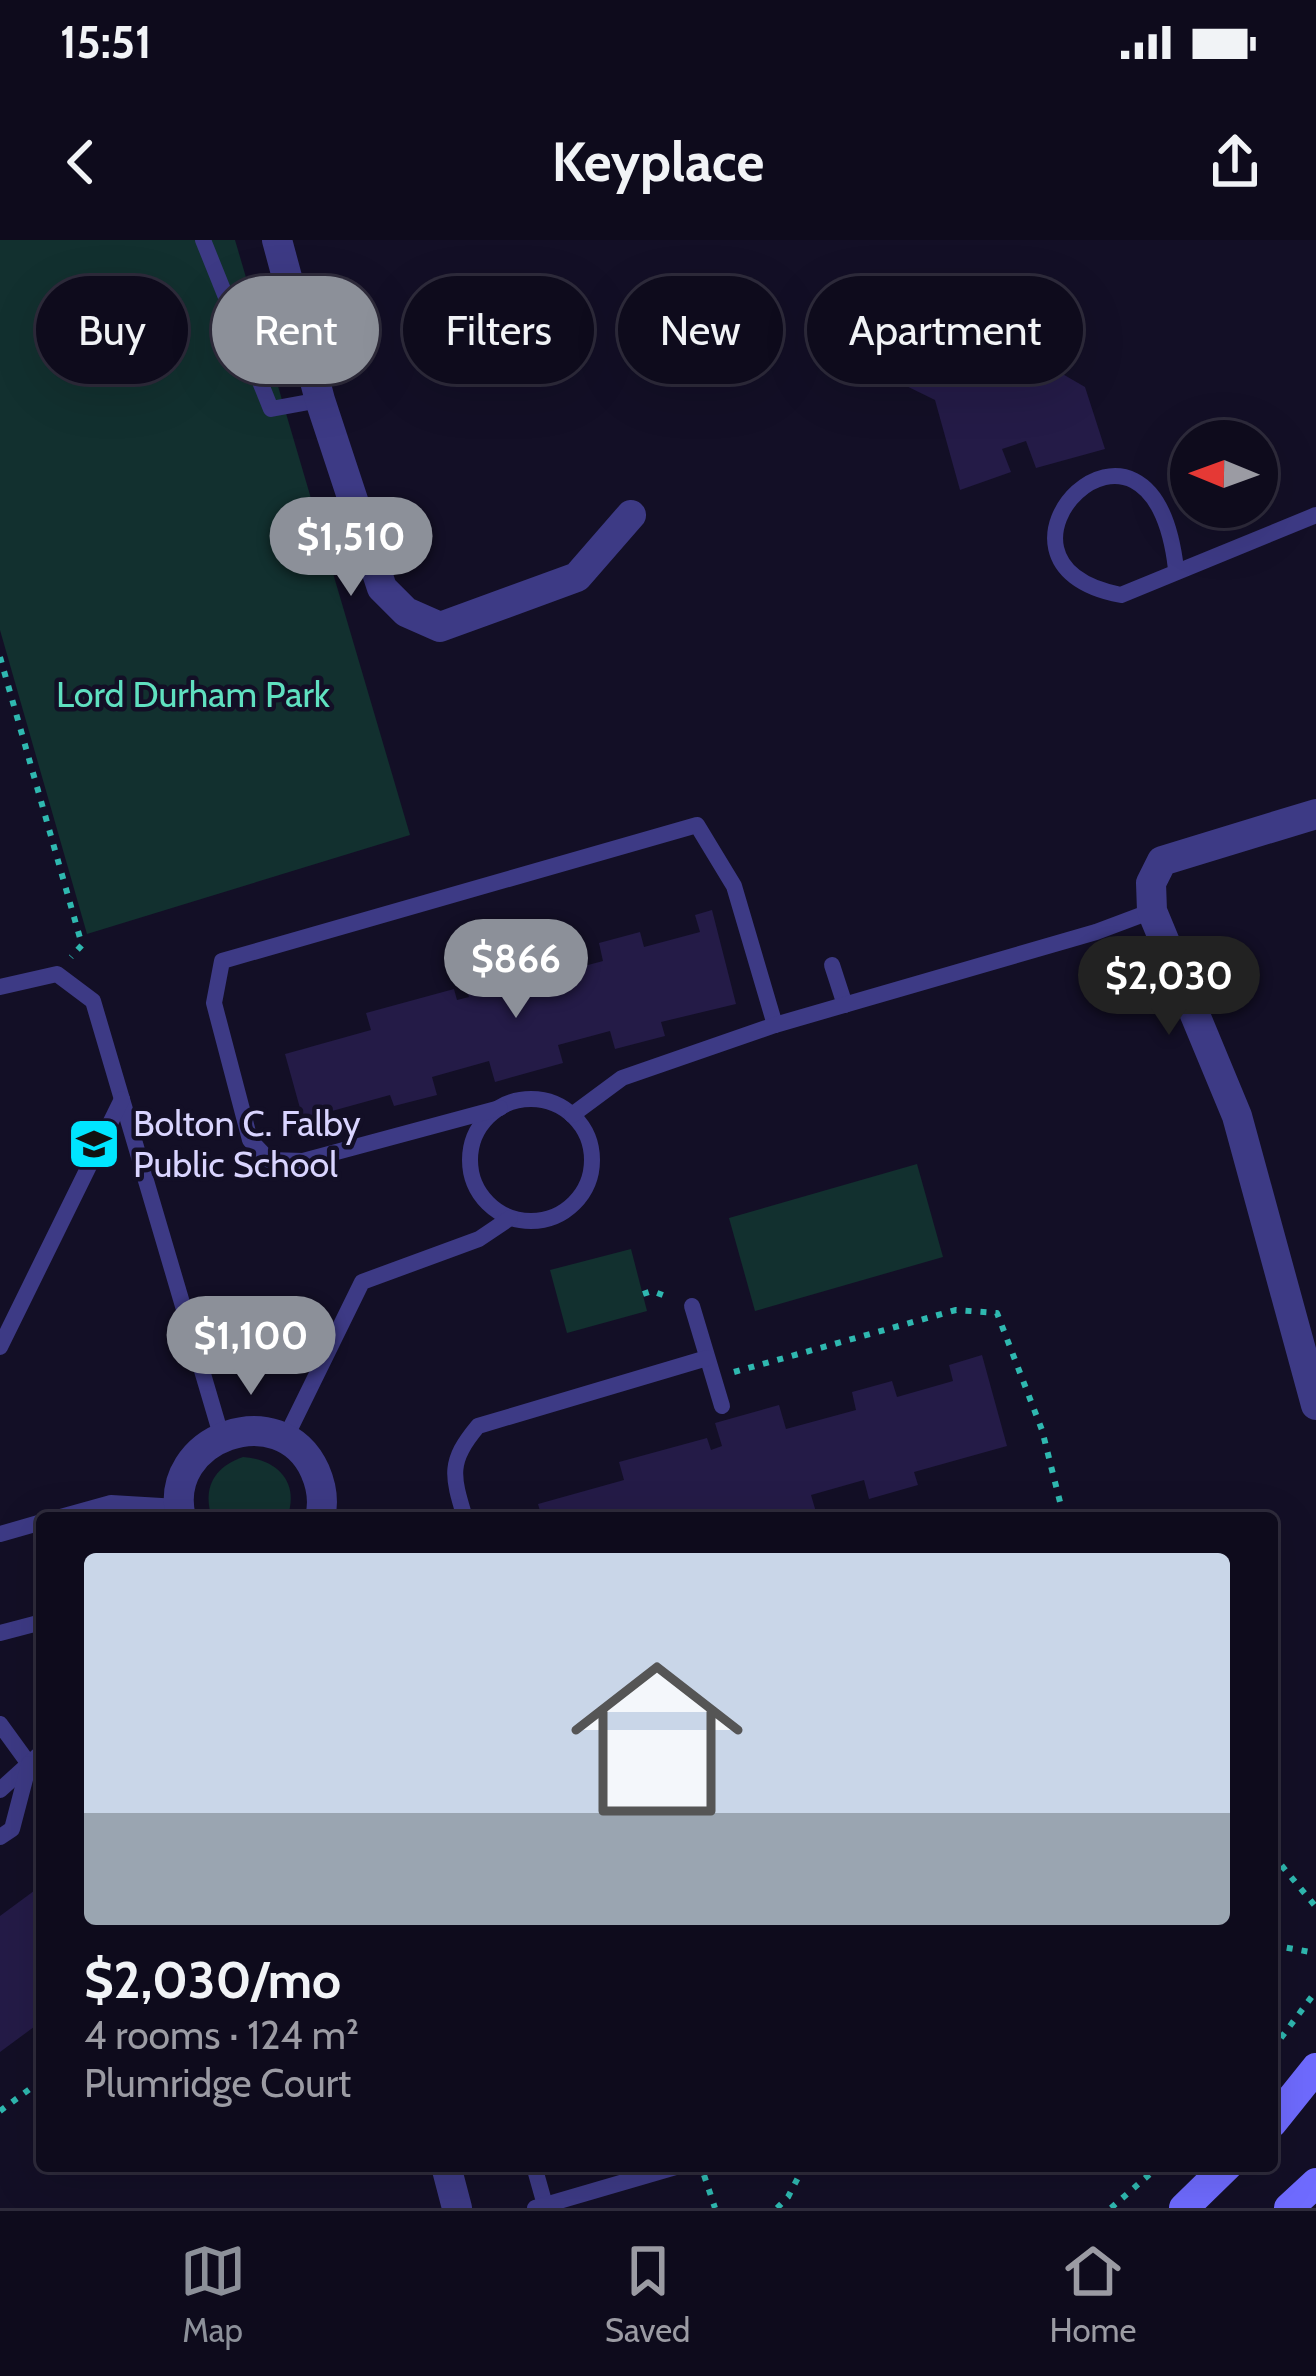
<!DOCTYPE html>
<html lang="en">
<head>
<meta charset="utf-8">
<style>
  body { margin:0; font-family:Cabin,sans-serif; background:#1c1929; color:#f1f3f6; height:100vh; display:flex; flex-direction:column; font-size:45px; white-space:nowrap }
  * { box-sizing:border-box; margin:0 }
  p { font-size:39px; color:#9b9ba3 }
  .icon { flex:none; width:66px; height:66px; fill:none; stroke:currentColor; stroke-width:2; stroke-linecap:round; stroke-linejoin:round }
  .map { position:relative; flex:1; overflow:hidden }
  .panel { position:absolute; left:36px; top:1272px; width:1242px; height:660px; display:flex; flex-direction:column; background:#0e0b1c; border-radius:12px; box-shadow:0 12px 48px #0002,0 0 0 3px #2e2b3b }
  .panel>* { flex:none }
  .guide { position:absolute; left:36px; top:36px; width:1245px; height:108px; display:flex; gap:24px }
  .needle { width:78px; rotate:271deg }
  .controls { position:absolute; left:1170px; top:180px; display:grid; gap:24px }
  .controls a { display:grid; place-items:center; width:108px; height:108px; border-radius:50%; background:#0e0b1c; box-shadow:0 12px 48px #0002,0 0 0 3px #2e2b3b; font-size:60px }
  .price { position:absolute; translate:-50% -102px; padding:0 27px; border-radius:42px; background:#8c9099; color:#fff; font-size:39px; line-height:78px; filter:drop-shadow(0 3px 6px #0008) }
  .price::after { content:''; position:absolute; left:50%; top:72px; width:36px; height:27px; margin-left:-18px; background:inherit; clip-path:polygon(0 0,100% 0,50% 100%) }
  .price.selected { background:#222; color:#fff }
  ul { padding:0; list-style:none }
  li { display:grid; align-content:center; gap:24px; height:636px; padding:0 48px }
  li+li { border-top:3px solid #2e2b3b }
  li span { display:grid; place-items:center; height:372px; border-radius:12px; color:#555 }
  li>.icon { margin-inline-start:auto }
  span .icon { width:216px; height:216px; fill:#fffc; stroke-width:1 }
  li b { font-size:51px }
  .chip { padding:0 42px; border-radius:54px; background:#0e0b1c; box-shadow:0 12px 48px #0002,0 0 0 3px #2e2b3b; font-size:42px; line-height:108px }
  .chip.selected { background:#8c9099; color:#fff }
  .status { display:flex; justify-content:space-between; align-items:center; height:84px; padding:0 60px; background:#0e0b1c; direction:ltr }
  .status svg { height:33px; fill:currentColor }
  header { display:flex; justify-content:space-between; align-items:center; height:156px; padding:0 48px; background:#0e0b1c; font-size:54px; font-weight:700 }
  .dock { display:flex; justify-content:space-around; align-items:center; height:168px; border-top:3px solid #2e2b3b; background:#0e0b1c; font-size:33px; color:#9b9ba3 }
  .dock a { display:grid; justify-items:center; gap:6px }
  .dock .selected { color:#8c9099 }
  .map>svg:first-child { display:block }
  .green { fill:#12302f }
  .building { fill:#241b47 }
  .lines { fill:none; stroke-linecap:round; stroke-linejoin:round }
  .path { stroke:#2fb8b0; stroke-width:6; stroke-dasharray:6 9; stroke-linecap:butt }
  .lane { stroke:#3d3a85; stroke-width:16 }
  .street { stroke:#3d3a85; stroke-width:30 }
  .secondary { stroke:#6f6bff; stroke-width:30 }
  .labels { text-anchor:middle; stroke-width:9; stroke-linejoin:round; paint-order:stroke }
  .park-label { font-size:36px; fill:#5fe0c0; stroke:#130f26 }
  .poi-label { font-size:36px; fill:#d9d4ff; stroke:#130f26; text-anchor:start }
</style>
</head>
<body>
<div class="status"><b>15:51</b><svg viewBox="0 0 49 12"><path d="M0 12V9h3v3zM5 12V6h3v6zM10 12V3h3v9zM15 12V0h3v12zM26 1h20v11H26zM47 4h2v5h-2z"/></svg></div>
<header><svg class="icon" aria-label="back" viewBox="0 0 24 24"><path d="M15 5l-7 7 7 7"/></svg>Keyplace<svg class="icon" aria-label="share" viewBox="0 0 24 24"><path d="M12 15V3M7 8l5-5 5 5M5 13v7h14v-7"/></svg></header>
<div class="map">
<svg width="1316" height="1968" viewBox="0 0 1316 1968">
  <rect width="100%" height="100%" fill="#130f26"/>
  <g class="green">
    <path d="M 0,0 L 235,0 L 410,595 L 87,694 L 0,390 Z"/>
    <path d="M 917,924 L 943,1017 L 755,1071 L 729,978 Z"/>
    <path d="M 631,1009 L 647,1071 L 567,1093 L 550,1030 Z"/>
    <path d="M 243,1217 C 278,1219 300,1243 287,1278 L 212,1278 C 202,1248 214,1227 243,1217 Z"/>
  </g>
  <g class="building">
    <path d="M 966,78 L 1085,147 L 1105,209 L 1036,228 L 1026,201 L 1002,209 L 1011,232 L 960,250 L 935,160 L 890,138 L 879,103 Z"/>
    <path d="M 712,670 L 736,764 L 661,782 L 665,796 L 615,809 L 610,791 L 558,805 L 563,823 L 495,842 L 489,821 L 432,837 L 437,855 L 394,866 L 390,855 L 303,879 L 285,814 L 371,790 L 366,773 L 454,749 L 457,760 L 469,757 L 462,734 L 526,716 L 532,740 L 603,721 L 599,703 L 640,692 L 644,707 L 700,692 L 695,675 Z"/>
    <path d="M 982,1115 L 1007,1206 L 914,1232 L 918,1245 L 869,1259 L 864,1240 L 811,1255 L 816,1272 L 796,1278 L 744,1278 L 742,1271 L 718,1278 L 542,1278 L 538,1264 L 624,1240 L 619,1222 L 707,1198 L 711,1210 L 722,1206 L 715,1183 L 779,1165 L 786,1189 L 856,1170 L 852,1152 L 892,1141 L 897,1157 L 953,1141 L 949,1125 Z"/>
    <path d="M 42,1645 L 42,1781 L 0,1812 L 0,1676 Z"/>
  </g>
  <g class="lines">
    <g class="path">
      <path d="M 0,417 L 82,705 L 71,717"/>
      <path d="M 643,1054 L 652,1051 L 668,1057"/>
      <path d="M 734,1132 L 956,1070 L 997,1073 L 1042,1190 L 1064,1278"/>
      <path d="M 1272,1614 L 1316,1667"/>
      <path d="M 1272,1705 L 1316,1713"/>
      <path d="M 1272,1810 L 1316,1751"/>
      <path d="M 0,1871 L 42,1840"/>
      <path d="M 704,1935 L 715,1968"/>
      <path d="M 777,1968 L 788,1957 L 804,1926"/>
      <path d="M 1111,1968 L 1159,1926"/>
    </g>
    <g class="lane">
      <path d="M 203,0 L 271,169 L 320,160"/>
      <path d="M 1176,329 C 1152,120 955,324 1121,355 L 1316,275"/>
      <path d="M 832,725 L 845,765"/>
      <path d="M 0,747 L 57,734 L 93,761 L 221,1195"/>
      <circle cx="531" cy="920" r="61"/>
      <path d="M 500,868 L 303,921 L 269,920 L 250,900 L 214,763 L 222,721 L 697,585 L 734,646 L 775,785"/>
      <path d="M 572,875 L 622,838 L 775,785 L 1096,692 L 1152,671"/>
      <path d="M 692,1066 L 722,1166"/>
      <path d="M 0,1107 L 122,859"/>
      <path d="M 285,1199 L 362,1042 L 479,999 L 510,978"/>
      <path d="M 57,1278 L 111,1263 L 178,1267"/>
      <path d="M 465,1278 C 452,1235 448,1222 478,1186 L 707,1118"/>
      <path d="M 0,1294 L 42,1282"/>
      <path d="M 0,1393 L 42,1382"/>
      <path d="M 0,1484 L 29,1524"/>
      <path d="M 0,1550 L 42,1512"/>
      <path d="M 0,1597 L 12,1589 L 29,1524"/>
      <path d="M 534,1926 L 545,1965"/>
      <path d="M 535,1968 L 679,1926"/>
    </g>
    <g class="street">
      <path d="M 277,0 L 320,160 L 382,348 L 406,372 L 440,387 L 577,337 L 631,275"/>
      <path d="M 1316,574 L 1162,621 L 1151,643 L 1152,671 L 1237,876 L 1316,1165"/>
      <path d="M 181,1278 C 161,1197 281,1155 315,1231 C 322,1247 324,1262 320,1278"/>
      <path d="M 446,1926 L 457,1968"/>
    </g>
    <g class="secondary">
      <path d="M 1272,1883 L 1316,1828"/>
      <path d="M 1184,1968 L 1227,1926"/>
      <path d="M 1289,1968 L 1316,1943"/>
    </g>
  </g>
  <defs>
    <g id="school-square" transform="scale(2.7)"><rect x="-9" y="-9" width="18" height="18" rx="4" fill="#00e5ff" stroke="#130f26"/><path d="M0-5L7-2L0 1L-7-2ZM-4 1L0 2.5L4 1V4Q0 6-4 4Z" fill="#111"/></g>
  </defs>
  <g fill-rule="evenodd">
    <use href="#school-square" x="94" y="904"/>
  </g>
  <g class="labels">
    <g class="park-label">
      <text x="193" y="467">Lord Durham Park</text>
    </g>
    <g class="poi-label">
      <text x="133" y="896">Bolton C. Falby<tspan x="133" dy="41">Public School</tspan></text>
    </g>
  </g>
</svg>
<div class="controls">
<a><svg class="needle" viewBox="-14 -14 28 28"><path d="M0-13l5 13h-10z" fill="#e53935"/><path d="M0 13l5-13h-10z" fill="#9b9ba3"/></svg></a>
</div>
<b class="price" style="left:351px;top:359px">$1,510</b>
<b class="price" style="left:516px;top:781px">$866</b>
<b class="price selected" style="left:1169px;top:798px">$2,030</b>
<b class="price" style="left:251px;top:1158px">$1,100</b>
<div class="guide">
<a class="chip">Buy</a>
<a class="chip selected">Rent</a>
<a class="chip">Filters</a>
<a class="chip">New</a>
<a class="chip">Apartment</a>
</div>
<section class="panel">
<ul>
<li><span style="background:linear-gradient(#c9d6e8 70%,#9aa5b1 0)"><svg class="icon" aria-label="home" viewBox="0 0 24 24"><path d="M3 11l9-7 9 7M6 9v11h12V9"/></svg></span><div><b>$2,030/mo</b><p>4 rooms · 124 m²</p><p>Plumridge Court</p></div></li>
</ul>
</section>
</div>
<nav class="dock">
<a class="selected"><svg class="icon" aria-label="map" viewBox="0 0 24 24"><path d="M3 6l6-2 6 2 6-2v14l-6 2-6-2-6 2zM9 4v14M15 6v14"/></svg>Map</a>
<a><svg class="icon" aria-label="saved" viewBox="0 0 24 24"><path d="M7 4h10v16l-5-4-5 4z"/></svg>Saved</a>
<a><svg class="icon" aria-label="home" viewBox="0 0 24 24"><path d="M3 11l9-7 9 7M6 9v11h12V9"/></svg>Home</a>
</nav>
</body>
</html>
